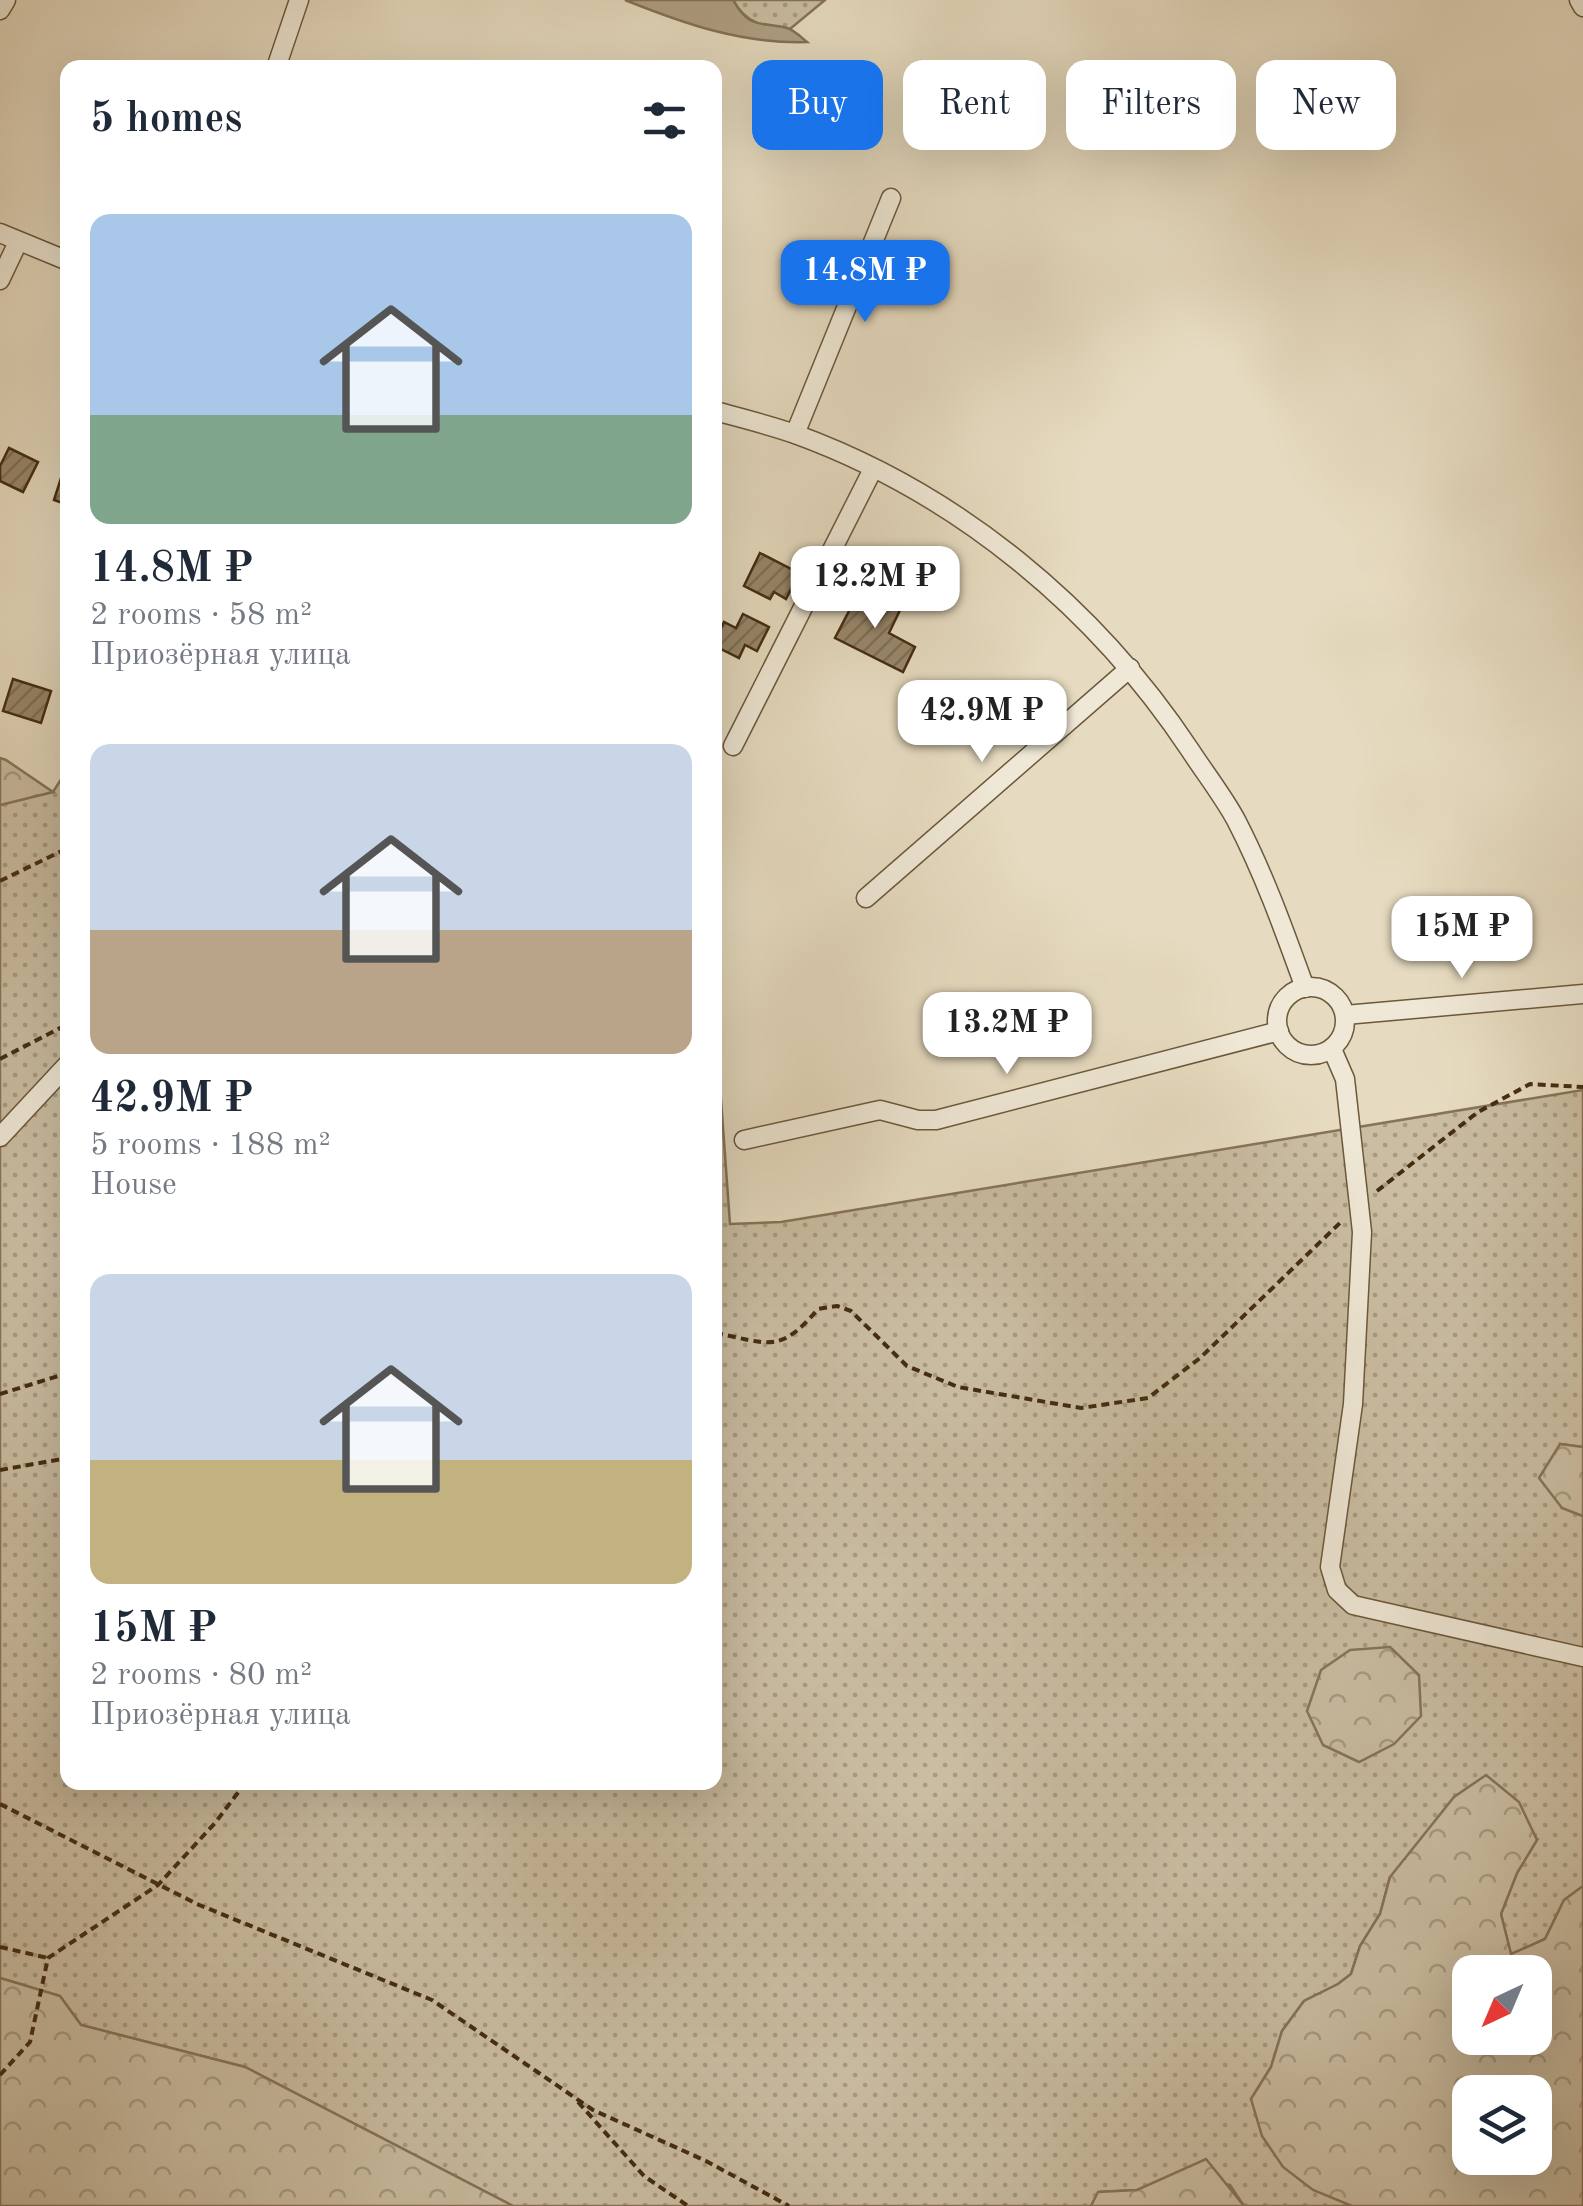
<!DOCTYPE html>
<html lang="en">
<head>
<meta charset="utf-8">
<style>
  body { margin:0; font-family:"Old Standard TT",serif; background:#f6f6f7; color:#1f2937; height:100vh; display:flex; flex-direction:column; font-size:38px; white-space:nowrap }
  * { box-sizing:border-box; margin:0 }
  p { font-size:32px; color:#747a83 }
  .icon { flex:none; width:55px; height:55px; fill:none; stroke:currentColor; stroke-width:2; stroke-linecap:round; stroke-linejoin:round }
  .map { position:relative; flex:1; overflow:hidden }
  .panel { position:absolute; left:60px; top:60px; width:662px; height:1730px; display:flex; flex-direction:column; background:#fff; border-radius:20px; box-shadow:0 10px 40px #0002 }
  .panel>* { flex:none }
  .guide { position:absolute; left:752px; top:60px; width:680px; height:90px; display:flex; gap:20px }
  .needle { width:65px; rotate:224deg }
  .controls { position:absolute; left:1452px; top:1955px; display:grid; gap:20px }
  .controls a { display:grid; place-items:center; width:100px; height:100px; border-radius:20px; background:#fff; box-shadow:0 10px 40px #0002; font-size:50px }
  .price { position:absolute; translate:-50% -85px; padding:0 22px; border-radius:20px; background:#fff; color:#222; font-size:32px; line-height:65px; filter:drop-shadow(0 2px 5px #0008) }
  .price::after { content:''; position:absolute; left:50%; top:60px; width:30px; height:22px; margin-left:-15px; background:inherit; clip-path:polygon(0 0,100% 0,50% 100%) }
  .price.active { background:#1a73e8; color:#fff }
  ul { padding:0; list-style:none }
  li { display:grid; align-content:center; gap:20px; height:530px; padding:0 30px }
  li span { display:grid; place-items:center; height:310px; border-radius:20px; color:#555 }
  li>.icon { margin-inline-start:auto }
  span .icon { width:180px; height:180px; fill:#fffc; stroke-width:1 }
  li b { font-size:42px }
  h2 { display:flex; justify-content:space-between; align-items:center; height:120px; padding:0 30px; font-size:42px }
  .chip { padding:0 35px; border-radius:20px; background:#fff; box-shadow:0 10px 40px #0002; font-size:35px; line-height:90px }
  .chip.active { background:#1a73e8; color:#fff }
  .map>svg:first-child { display:block }
  .grass { fill:url(#grass-dots); stroke:#877458; stroke-width:2.5 }
  .forest { fill:url(#forest-crowns); stroke:#877458; stroke-width:2.5; fill-rule:evenodd }
  .water { fill:#afa084; stroke:#847255; stroke-width:2.5 }
  .building { fill:url(#building-hatch); stroke:#442c0f; stroke-width:2.5 }
  .lines { fill:none; stroke-linecap:round; stroke-linejoin:round }
  .minor-casing { stroke:#6c583b; stroke-width:21 }
  .path { stroke:#442c0f; stroke-width:4; stroke-dasharray:8 5; stroke-linecap:butt }
  .minor { stroke:#efe8d6; stroke-width:18 }
</style>
</head>
<body>
<div class="map">
<svg width="1583" height="2206" viewBox="0 0 1583 2206">
  <defs>
    <pattern id="grass-dots" width="8" height="8" patternUnits="userSpaceOnUse" patternTransform="scale(2.5)"><rect width="8" height="8" fill="#cabda2"/><path d="M2 2h.1M6 6h.1" fill="none" stroke="#a69a82" stroke-width="1.8" stroke-linecap="round"/></pattern>
    <pattern id="forest-crowns" width="20" height="18" patternUnits="userSpaceOnUse" patternTransform="scale(2.5)"><rect width="20" height="18" fill="#cabda2"/><path d="M2 6a3 3 0 1 1 6 0M12 15a3 3 0 1 1 6 0" fill="none" stroke="#a69a82"/></pattern>
    <pattern id="building-hatch" width="6" height="6" patternUnits="userSpaceOnUse" patternTransform="scale(2.5)"><rect width="6" height="6" fill="#98876b"/><path d="M-1 1l2-2M0 6l6-6M5 7l2-2" fill="none" stroke="#7e6f56"/></pattern>
  </defs>
  <rect width="100%" height="100%" fill="#e6dbc0"/>
  <filter id="stains"><feTurbulence type="fractalNoise" baseFrequency=".002" numOctaves="4"/><feColorMatrix values="0 0 0 0 .2 0 0 0 0 .09 0 0 0 0 .02 0 0 0 .5 -.17"/></filter>
  <radialGradient id="worn" r=".72"><stop offset=".6" stop-color="#630" stop-opacity="0"/><stop offset="1" stop-color="#630" stop-opacity=".3"/></radialGradient>
  <g class="grass">
    <path d="M 733,0 L 825,0 L 790,29 C 764,27 746,24 733,0 Z"/>
    <path d="M 67,770 L 68,1782 L 715,1782 L 715,1017 L 730,1224 L 781,1222 L 1583,1090 L 1583,1447 L 1560,1444 L 1562,1508 L 1583,1516 L 1583,1886 L 1564,1900 L 1545,1939 L 1511,1955 L 1501,1914 L 1517,1873 L 1537,1840 L 1390,1877 L 1380,1914 L 1360,1946 L 1351,1974 L 1338,1984 L 1304,2001 L 1282,2031 L 1271,2067 L 1251,2099 L 1352,2206 L 1244,2206 L 1230,2185 L 1171,2177 L 1137,2190 L 1099,2192 L 1091,2206 L 513,2206 L 245,2067 L 81,2025 L 60,1996 L 0,1978 L 0,805 L 53,792 Z"/>
  </g>
  <g class="forest">
    <path d="M 0,758 L 6,760 L 53,792 L 0,805 Z"/>
    <path d="M 1560,1444 L 1583,1447 L 1583,1516 L 1562,1508 L 1539,1478 Z"/>
    <path d="M 1390,1647 L 1419,1675 L 1421,1716 L 1394,1744 L 1359,1762 L 1323,1745 L 1307,1711 L 1321,1670 L 1350,1650 Z"/>
    <path d="M 1486,1775 L 1519,1802 L 1537,1840 L 1517,1873 L 1501,1914 L 1511,1954 L 1545,1939 L 1564,1900 L 1583,1886 L 1583,2206 L 1352,2206 L 1313,2190 L 1283,2167 L 1262,2136 L 1251,2099 L 1271,2067 L 1282,2031 L 1304,2001 L 1338,1984 L 1351,1974 L 1360,1946 L 1380,1914 L 1390,1877 L 1454,1797 ZM 1535,1972 L 1535,2038 L 1470,2038 L 1470,1972 ZM 1535,2092 L 1535,2158 L 1470,2158 L 1470,2092 Z"/>
    <path d="M 0,1978 L 60,1996 L 81,2025 L 245,2067 L 513,2206 L 0,2206 Z"/>
    <path d="M 1206,2159 L 1244,2206 L 1091,2206 L 1098,2192 L 1137,2190 Z"/>
  </g>
  <path class="water" d="M 625,0 L 733,0 C 750,30 759,21 787,28 C 794,30 801,37 807,42 C 742,44 685,24 625,0 Z"/>
  <g class="building">
    <path d="M 9,448 L 38,462 L 23,492 L 0,481 L 0,466 Z"/>
    <path d="M 62,475 L 68,476 L 68,505 L 54,500 Z"/>
    <path d="M 760,553 L 799,573 L 786,599 L 774,592 L 770,599 L 744,586 Z"/>
    <path d="M 860,590 L 900,610 L 889,633 L 915,647 L 903,672 L 835,638 Z"/>
    <path d="M 743,614 L 769,627 L 757,651 L 745,645 L 739,658 L 715,646 L 715,640 L 724,622 L 736,628 Z"/>
    <path d="M 13,679 L 51,691 L 41,723 L 3,711 Z"/>
  </g>
  <g class="lines">
    <g class="minor-casing">
      <g id="minor">
        <path d="M 1579,0 L 1583,7"/>
        <path d="M 0,10 L 6,0"/>
        <path d="M 276,68 L 299,0"/>
        <path d="M 0,233 L 68,261"/>
        <path d="M 0,280 L 18,242"/>
        <path d="M 715,411 C 741,418 769,425 795,434 C 957,493 1095,607 1190,750 C 1205,773 1223,796 1236,820 C 1264,874 1284,930 1305,988"/>
        <path d="M 795,434 L 891,198"/>
        <path d="M 733,746 L 873,469"/>
        <path d="M 866,898 L 1130,668"/>
        <circle cx="1311" cy="1021" r="34"/>
        <path d="M 1345,1015 L 1583,994"/>
        <path d="M 1332,1049 L 1345,1079 L 1362,1232 L 1353,1404 L 1330,1567 L 1337,1590 L 1353,1605 L 1583,1657"/>
        <path d="M 0,1137 L 68,1064"/>
        <path d="M 744,1140 L 880,1110 L 918,1120 L 936,1120 L 1279,1031"/>
      </g>
    </g>
    <g class="path">
      <path d="M 0,881 L 68,848"/>
      <path d="M 0,1059 L 68,1024"/>
      <path d="M 1377,1191 L 1478,1112 L 1530,1084 L 1583,1087"/>
      <path d="M 715,1333 C 769,1343 779,1355 818,1309 L 837,1306 L 851,1311 L 907,1366 L 958,1387 L 1081,1408 L 1148,1398 L 1200,1358 L 1343,1220"/>
      <path d="M 0,1394 L 68,1373"/>
      <path d="M 0,1470 L 68,1458"/>
      <path d="M 0,1804 L 197,1904 L 432,2000 L 593,2110 L 706,2161 L 789,2206"/>
      <path d="M 0,1947 L 48,1958"/>
      <path d="M 0,2075 L 30,2042 L 48,1958 L 158,1885 L 215,1823 L 246,1782"/>
      <path d="M 578,2102 L 644,2176 L 688,2206"/>
    </g>
    <use href="#minor" class="minor"/>
  </g>
  <rect width="100%" height="100%" filter="url(#stains)"/>
  <rect width="100%" height="100%" fill="url(#worn)"/>
</svg>
<div class="controls">
<a><svg class="needle" viewBox="-14 -14 28 28"><path d="M0-13l5 13h-10z" fill="#e53935"/><path d="M0 13l5-13h-10z" fill="#747a83"/></svg></a>
<a><svg class="icon" aria-label="layers" viewBox="0 0 24 24"><path d="M12 4l9 5-9 5-9-5zM3 14l9 5 9-5"/></svg></a>
</div>
<b class="price active" style="left:865px;top:325px">14.8M ₽</b>
<b class="price" style="left:875px;top:631px">12.2M ₽</b>
<b class="price" style="left:982px;top:765px">42.9M ₽</b>
<b class="price" style="left:1462px;top:981px">15M ₽</b>
<b class="price" style="left:1007px;top:1077px">13.2M ₽</b>
<div class="guide">
<a class="chip active">Buy</a>
<a class="chip">Rent</a>
<a class="chip">Filters</a>
<a class="chip">New</a>
</div>
<section class="panel">
<h2>5 homes<svg class="icon" aria-label="filters" viewBox="0 0 24 24"><path d="M4 7h16M4 17h16"/><circle cx="9" cy="7" r="2"/><circle cx="15" cy="17" r="2"/></svg></h2>
<ul>
<li><span style="background:linear-gradient(#a9c7e8 65%,#7fa58c 0)"><svg class="icon" aria-label="home" viewBox="0 0 24 24"><path d="M3 11l9-7 9 7M6 9v11h12V9"/></svg></span><div><b>14.8M ₽</b><p>2 rooms · 58 m²</p><p>Приозёрная улица</p></div></li>
<li><span style="background:linear-gradient(#c9d6e8 60%,#b9a48a 0)"><svg class="icon" aria-label="home" viewBox="0 0 24 24"><path d="M3 11l9-7 9 7M6 9v11h12V9"/></svg></span><div><b>42.9M ₽</b><p>5 rooms · 188 m²</p><p>House</p></div></li>
<li><span style="background:linear-gradient(#c9d6e8 60%,#c2b280 0)"><svg class="icon" aria-label="home" viewBox="0 0 24 24"><path d="M3 11l9-7 9 7M6 9v11h12V9"/></svg></span><div><b>15M ₽</b><p>2 rooms · 80 m²</p><p>Приозёрная улица</p></div></li>
</ul>
</section>
</div>
</body>
</html>
